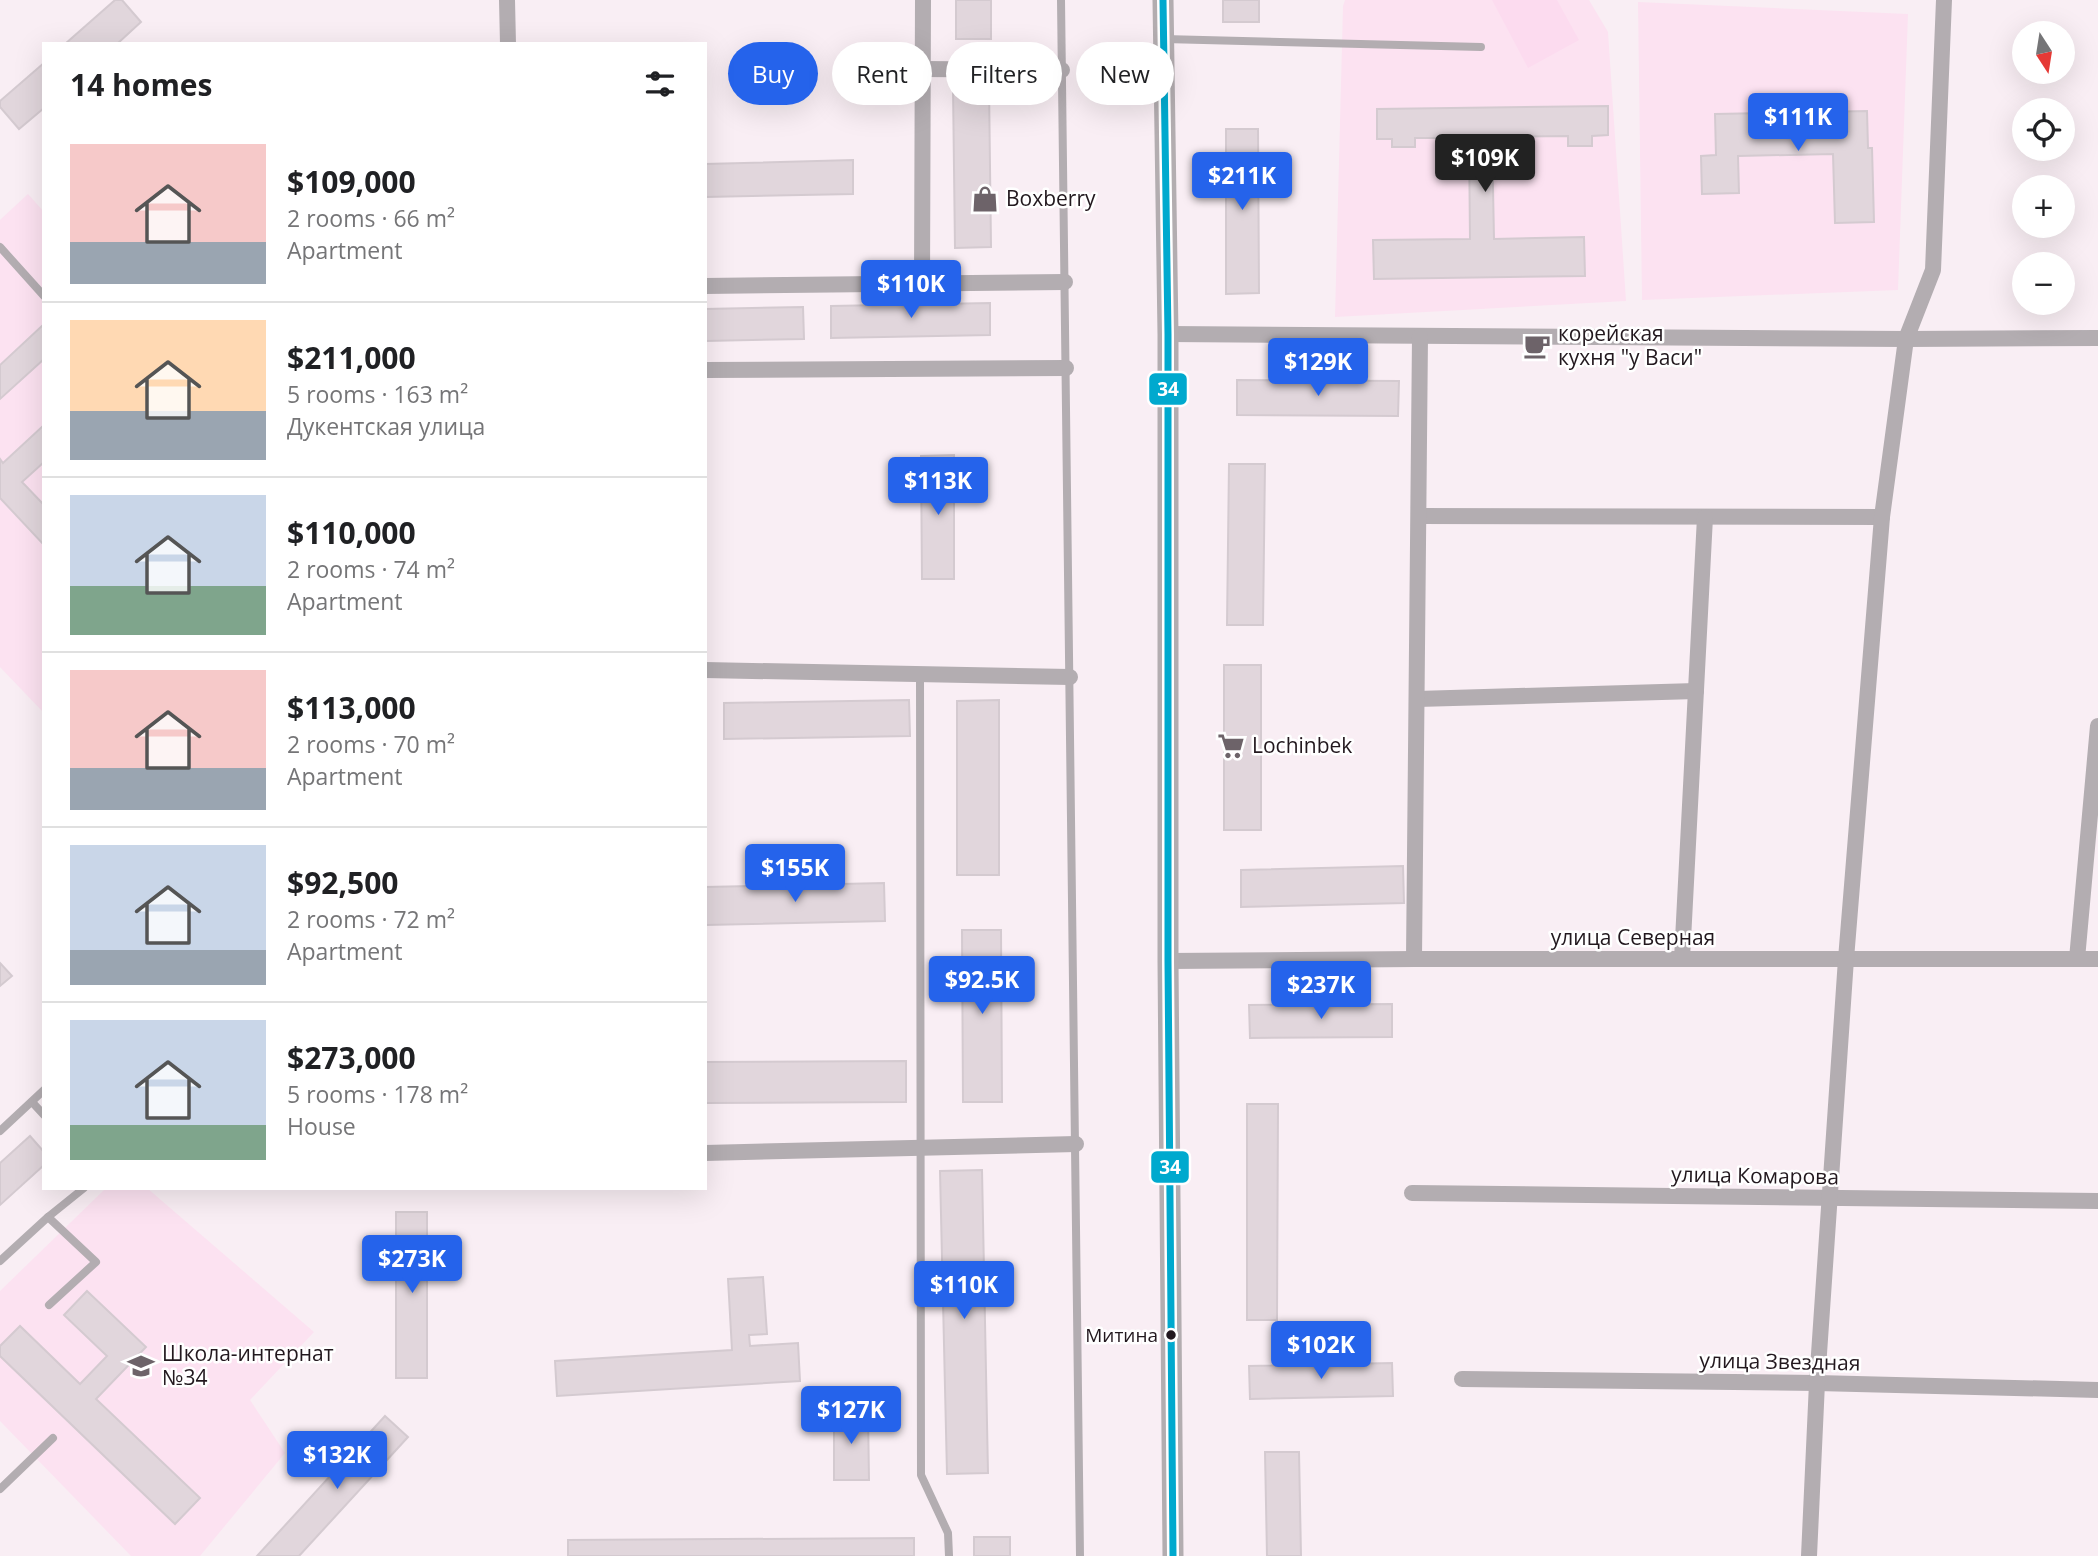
<!DOCTYPE html>
<html lang="en">
<head>
<meta charset="utf-8">
<style>
  body { margin:0; font-family:"Open Sans",sans-serif; background:#f2f2f2; color:#202124; height:100vh; display:flex; flex-direction:column; font-size:26px; white-space:nowrap }
  * { box-sizing:border-box; margin:0 }
  p { font-size:23px; color:#757577 }
  .icon { flex:none; width:38px; height:38px; fill:none; stroke:currentColor; stroke-width:2; stroke-linecap:round; stroke-linejoin:round }
  .map { position:relative; flex:1; overflow:hidden }
  .panel { position:absolute; left:42px; top:42px; width:665px; height:1148px; display:flex; flex-direction:column; background:#fff; border-radius:0px; box-shadow:0 7px 28px #0002 }
  .panel>* { flex:none }
  .top-card { position:absolute; left:728px; top:42px; width:665px; height:63px; display:flex; gap:14px }
  .needle { width:46px; rotate:168deg }
  .controls { position:absolute; left:2012px; top:21px; display:grid; gap:14px }
  .controls a { display:grid; place-items:center; width:63px; height:63px; border-radius:50%; background:#fff; box-shadow:0 7px 28px #0002; font-size:35px }
  .price { position:absolute; translate:-50% -60px; padding:0 16px; border-radius:7px; background:#2563eb; color:#fff; font-size:23px; line-height:46px; filter:drop-shadow(0 2px 4px #0008) }
  .price::after { content:''; position:absolute; left:50%; top:42px; width:21px; height:16px; margin-left:-10px; background:inherit; clip-path:polygon(0 0,100% 0,50% 100%) }
  .price.on { background:#222; color:#fff }
  ul { padding:0; list-style:none }
  li { display:flex; align-items:center; gap:21px; height:175px; padding:0 28px }
  li+li { border-top:2px solid #e0e0e0 }
  li span { display:grid; place-items:center; flex:none; width:196px; height:140px; border-radius:0px; color:#555 }
  li>.icon { margin-inline-start:auto }
  span .icon { width:84px; height:84px; fill:#fffc; stroke-width:1 }
  li b { font-size:30px }
  h2 { display:flex; justify-content:space-between; align-items:center; height:84px; padding:0 28px; font-size:30px }
  .chip { padding:0 24px; border-radius:32px; background:#fff; box-shadow:0 7px 28px #0002; font-size:24px; line-height:63px }
  .chip.on { background:#2563eb; color:#fff }
  .map>svg:first-child { display:block }
  .built { fill:#fce2f1 }
  .green { fill:#fcdbef }
  .building { fill:#e1d6dc; stroke:#d4cad0; stroke-width:2 }
  .lines { fill:none; stroke-linecap:round; stroke-linejoin:round }
  .service { stroke:#b3adb1; stroke-width:8 }
  .minor { stroke:#b3adb1; stroke-width:16 }
  .secondary { stroke:#b3adb0; stroke-width:21 }
  .bus-1-casing { stroke:#fff; stroke-width:12 }
  .bus-1 { stroke:#00a9ce; stroke-width:7 }
  .bus-dot { fill:#22181e; stroke:#fff; stroke-width:2.5 }
  .labels { text-anchor:middle; stroke-width:5; stroke-linejoin:round; paint-order:stroke }
  .bus-label { font-size:19px; fill:#22181e; stroke:#fff; text-anchor:end }
  .poi-label { font-size:21px; fill:#22181e; stroke:#fff; text-anchor:start }
  .street-label { font-size:21px; fill:#22181e; stroke:#fff }
  .line-badge { stroke:#fff; stroke-width:2.5 }
  .badge-label { font-size:19px; text-anchor:middle; font-weight:bold; fill:#fff }
</style>
</head>
<body>
<div class="map">
<svg width="2098" height="1556" viewBox="0 0 2098 1556">
  <rect width="100%" height="100%" fill="#f9eef4"/>
  <g class="built">
    <path d="M 1345,0 L 1589,0 L 1608,32 L 1626,301 L 1335,317 L 1343,6 Z"/>
    <path d="M 1638,2 L 1908,14 L 1898,290 L 1642,300 Z"/>
    <path d="M 28,194 L 44,212 L 44,713 L 0,667 L 0,220 Z"/>
    <path d="M 106,1188 L 147,1188 L 314,1332 L 250,1400 L 285,1453 L 200,1556 L 131,1556 L 0,1421 L 0,1291 Z"/>
  </g>
  <path class="green" d="M 1492,0 L 1557,0 L 1579,40 L 1528,68 Z"/>
  <g class="building">
    <path d="M 115,0 L 122,0 L 141,22 L 117,44 L 65,44 Z"/>
    <rect x="956" y="0" width="35" height="39"/>
    <rect x="1223" y="0" width="36" height="22"/>
    <path d="M 44,63 L 44,108 L 19,129 L 0,107 L 0,101 Z"/>
    <path d="M 989,86 L 991,247 L 955,248 L 953,87 Z"/>
    <path d="M 1608,106 L 1608,135 L 1592,136 L 1592,146 L 1568,146 L 1568,136 L 1492,137 L 1494,239 L 1584,237 L 1585,276 L 1374,279 L 1373,240 L 1470,239 L 1469,138 L 1415,138 L 1415,147 L 1392,147 L 1392,139 L 1377,139 L 1377,109 Z"/>
    <path d="M 1867,111 L 1868,148 L 1872,148 L 1874,222 L 1835,223 L 1833,154 L 1738,156 L 1739,193 L 1702,194 L 1701,156 L 1716,155 L 1715,114 Z"/>
    <path d="M 1226,129 L 1258,129 L 1259,293 L 1226,294 Z"/>
    <path d="M 853,160 L 853,194 L 705,197 L 705,164 Z"/>
    <path d="M 990,303 L 990,335 L 831,338 L 831,306 Z"/>
    <path d="M 803,307 L 804,339 L 705,341 L 705,309 Z"/>
    <path d="M 43,325 L 44,359 L 0,399 L 0,365 Z"/>
    <path d="M 1237,380 L 1399,381 L 1398,416 L 1237,415 Z"/>
    <path d="M 44,425 L 44,462 L 22,482 L 44,505 L 44,545 L 0,498 L 0,459 L 3,463 Z"/>
    <path d="M 954,455 L 954,579 L 922,579 L 921,456 Z"/>
    <path d="M 1229,464 L 1265,464 L 1263,625 L 1227,625 Z"/>
    <rect x="1224" y="665" width="37" height="165"/>
    <path d="M 909,700 L 910,736 L 724,739 L 724,703 Z"/>
    <path d="M 999,700 L 999,875 L 957,875 L 957,701 Z"/>
    <path d="M 1403,866 L 1404,903 L 1241,907 L 1241,870 Z"/>
    <path d="M 884,883 L 885,921 L 705,925 L 705,887 Z"/>
    <path d="M 962,930 L 1001,930 L 1002,1102 L 963,1102 Z"/>
    <path d="M 0,963 L 12,976 L 0,986 Z"/>
    <path d="M 1392,1004 L 1392,1037 L 1250,1038 L 1249,1005 Z"/>
    <path d="M 906,1061 L 906,1102 L 705,1103 L 705,1062 Z"/>
    <path d="M 1247,1104 L 1278,1104 L 1277,1320 L 1247,1320 Z"/>
    <path d="M 30,1136 L 44,1152 L 44,1165 L 0,1205 L 0,1163 Z"/>
    <path d="M 982,1170 L 988,1473 L 947,1474 L 940,1171 Z"/>
    <rect x="396" y="1212" width="31" height="166"/>
    <path d="M 763,1277 L 767,1334 L 749,1335 L 750,1346 L 798,1343 L 800,1381 L 557,1396 L 555,1361 L 732,1350 L 728,1279 Z"/>
    <path d="M 87,1291 L 146,1347 L 96,1399 L 200,1498 L 175,1524 L 0,1356 L 0,1346 L 20,1326 L 80,1384 L 107,1356 L 64,1315 Z"/>
    <path d="M 1392,1363 L 1393,1396 L 1250,1399 L 1249,1366 Z"/>
    <path d="M 834,1412 L 868,1412 L 869,1480 L 834,1480 Z"/>
    <path d="M 385,1416 L 408,1437 L 299,1556 L 257,1556 Z"/>
    <path d="M 1265,1452 L 1299,1452 L 1301,1556 L 1267,1556 Z"/>
    <rect x="974" y="1537" width="36" height="19"/>
    <path d="M 914,1538 L 914,1556 L 568,1556 L 568,1540 Z"/>
  </g>
  <g class="lines">
    <g class="service">
      <path d="M 1061,0 L 1080,1556"/>
      <path d="M 1164,39 L 1481,47"/>
      <path d="M 0,247 L 44,296"/>
      <path d="M 920,674 L 921,1475 L 948,1533 L 949,1556"/>
      <path d="M 32,1102 L 44,1115"/>
      <path d="M 0,1131 L 44,1090"/>
      <path d="M 48,1217 L 84,1188"/>
      <path d="M 0,1261 L 48,1217 L 96,1262 L 49,1305"/>
      <path d="M 0,1489 L 53,1438"/>
    </g>
    <g class="minor">
      <path d="M 507,0 L 508,44"/>
      <path d="M 923,69 L 1062,70"/>
      <path d="M 922,284 L 923,0"/>
      <path d="M 705,286 L 1065,282"/>
      <path d="M 1168,334 L 1906,339 L 2098,338"/>
      <path d="M 705,370 L 1066,368"/>
      <path d="M 1419,516 L 1882,517"/>
      <path d="M 705,670 L 1070,677"/>
      <path d="M 1417,699 L 1696,691"/>
      <path d="M 1414,959 L 1420,336"/>
      <path d="M 1682,959 L 1705,517"/>
      <path d="M 2077,959 L 2098,726"/>
      <path d="M 1168,961 L 1414,959 L 2098,959"/>
      <path d="M 705,1153 L 1076,1144"/>
      <path d="M 1412,1193 L 2098,1201"/>
      <path d="M 1462,1379 L 1817,1383 L 2098,1390"/>
      <path d="M 1809,1556 L 1817,1383 L 1846,959 L 1882,517 L 1906,339 L 1933,270 L 1944,0"/>
    </g>
    <path class="secondary" d="M 1163,0 L 1168,334 L 1168,961 L 1173,1556"/>
    <g class="bus-1-casing">
      <path id="bus-1" d="M 1163,0 L 1168,334 L 1168,961 L 1173,1556"/>
    </g>
    <use href="#bus-1" class="bus-1"/>
  </g>
  <defs>
    <g id="shop-bare" transform="scale(2.1)"><path d="M-5-2.5h2.3a2.7 3.5 0 0 1 5.4 0H5L5.5 6h-11ZM-1.5-2.5h3a1.5 2.3 0 0 0-3 0Z" fill="#6d6369" stroke="#fff" stroke-width="2.5" paint-order="stroke"/></g>
    <g id="cafe-bare" transform="scale(2.1)"><path d="M-5.5-4.5H6V0H3Q3 3.5 0 3.5H-2.5Q-5.5 3.5-5.5 0ZM3-3.2v2h1.7v-2ZM-6 4.5H4V6H-6Z" fill="#6d6369" stroke="#fff" stroke-width="2.5" paint-order="stroke"/></g>
    <g id="supermarket-bare" transform="scale(2.1)"><path d="M-6-5.5h2.5l.6 2H6L4.5 2H-2.5L-4.4-4H-6ZM-1.5 3.2a1.3 1.3 0 1 0 .1 0ZM3 3.2a1.3 1.3 0 1 0 .1 0Z" fill="#6d6369" stroke="#fff" stroke-width="2.5" paint-order="stroke"/></g>
    <g id="school-bare" transform="scale(2.1)"><path d="M0-5L7-2L0 1L-7-2ZM-4 1L0 2.5L4 1V4Q0 6-4 4Z" fill="#6d6369" stroke="#fff" stroke-width="2.5" paint-order="stroke"/></g>
  </defs>
  <g fill-rule="evenodd">
    <use href="#shop-bare" x="985" y="199"/>
    <use href="#cafe-bare" x="1537" y="346"/>
    <use href="#supermarket-bare" x="1231" y="746"/>
    <use href="#school-bare" x="141" y="1366"/>
  </g>
  <circle class="bus-dot" cx="1171" cy="1335" r="6"/>
  <g class="labels">
    <g class="bus-label">
      <text x="1158" y="1342">Митина</text>
    </g>
    <g class="poi-label">
      <text x="1006" y="206">Boxberry</text>
      <text x="1558" y="341">корейская<tspan x="1558" dy="24">кухня "у Васи"</tspan></text>
      <text x="1252" y="753">Lochinbek</text>
      <text x="162" y="1361">Школа-интернат<tspan x="162" dy="24">№34</tspan></text>
    </g>
    <g class="street-label">
      <text x="1633" y="945">улица Северная</text>
      <text transform="translate(1755 1176) rotate(1)" y="7">улица Комарова</text>
      <text transform="translate(1780 1362) rotate(1)" y="7">улица Звездная</text>
    </g>
  </g>
  <g class="line-badge">
    <rect x="1148" y="372" width="40" height="34" rx="7" fill="#00a9ce"/>
    <rect x="1150" y="1150" width="40" height="34" rx="7" fill="#00a9ce"/>
  </g>
  <g class="badge-label">
    <text x="1168" y="396">34</text>
    <text x="1170" y="1174">34</text>
  </g>
</svg>
<div class="controls">
<a><svg class="needle" viewBox="-14 -14 28 28"><path d="M0-13l5 13h-10z" fill="#e53935"/><path d="M0 13l5-13h-10z" fill="#757577"/></svg></a>
<a><svg class="icon" aria-label="locate" viewBox="0 0 24 24"><circle cx="12" cy="12" r="6"/><path d="M12 2v4M12 18v4M2 12h4M18 12h4"/></svg></a>
<a>+</a>
<a>−</a>
</div>
<b class="price" style="left:1798px;top:153px">$111K</b>
<b class="price on" style="left:1485px;top:194px">$109K</b>
<b class="price" style="left:1242px;top:212px">$211K</b>
<b class="price" style="left:911px;top:320px">$110K</b>
<b class="price" style="left:1318px;top:398px">$129K</b>
<b class="price" style="left:938px;top:517px">$113K</b>
<b class="price" style="left:795px;top:904px">$155K</b>
<b class="price" style="left:982px;top:1016px">$92.5K</b>
<b class="price" style="left:1321px;top:1021px">$237K</b>
<b class="price" style="left:412px;top:1295px">$273K</b>
<b class="price" style="left:964px;top:1321px">$110K</b>
<b class="price" style="left:1321px;top:1381px">$102K</b>
<b class="price" style="left:851px;top:1446px">$127K</b>
<b class="price" style="left:337px;top:1491px">$132K</b>
<div class="top-card">
<a class="chip on">Buy</a>
<a class="chip">Rent</a>
<a class="chip">Filters</a>
<a class="chip">New</a>
</div>
<section class="panel">
<h2>14 homes<svg class="icon" aria-label="filters" viewBox="0 0 24 24"><path d="M4 7h16M4 17h16"/><circle cx="9" cy="7" r="2"/><circle cx="15" cy="17" r="2"/></svg></h2>
<ul>
<li><span style="background:linear-gradient(#f6c9c9 70%,#9aa5b1 0)"><svg class="icon" aria-label="home" viewBox="0 0 24 24"><path d="M3 11l9-7 9 7M6 9v11h12V9"/></svg></span><div><b>$109,000</b><p>2 rooms · 66 m²</p><p>Apartment</p></div></li>
<li><span style="background:linear-gradient(#ffd9b3 65%,#9aa5b1 0)"><svg class="icon" aria-label="home" viewBox="0 0 24 24"><path d="M3 11l9-7 9 7M6 9v11h12V9"/></svg></span><div><b>$211,000</b><p>5 rooms · 163 m²</p><p>Дукентская улица</p></div></li>
<li><span style="background:linear-gradient(#c9d6e8 65%,#7fa58c 0)"><svg class="icon" aria-label="home" viewBox="0 0 24 24"><path d="M3 11l9-7 9 7M6 9v11h12V9"/></svg></span><div><b>$110,000</b><p>2 rooms · 74 m²</p><p>Apartment</p></div></li>
<li><span style="background:linear-gradient(#f6c9c9 70%,#9aa5b1 0)"><svg class="icon" aria-label="home" viewBox="0 0 24 24"><path d="M3 11l9-7 9 7M6 9v11h12V9"/></svg></span><div><b>$113,000</b><p>2 rooms · 70 m²</p><p>Apartment</p></div></li>
<li><span style="background:linear-gradient(#c9d6e8 75%,#9aa5b1 0)"><svg class="icon" aria-label="home" viewBox="0 0 24 24"><path d="M3 11l9-7 9 7M6 9v11h12V9"/></svg></span><div><b>$92,500</b><p>2 rooms · 72 m²</p><p>Apartment</p></div></li>
<li><span style="background:linear-gradient(#c9d6e8 75%,#7fa58c 0)"><svg class="icon" aria-label="home" viewBox="0 0 24 24"><path d="M3 11l9-7 9 7M6 9v11h12V9"/></svg></span><div><b>$273,000</b><p>5 rooms · 178 m²</p><p>House</p></div></li>
</ul>
</section>
</div>
</body>
</html>
